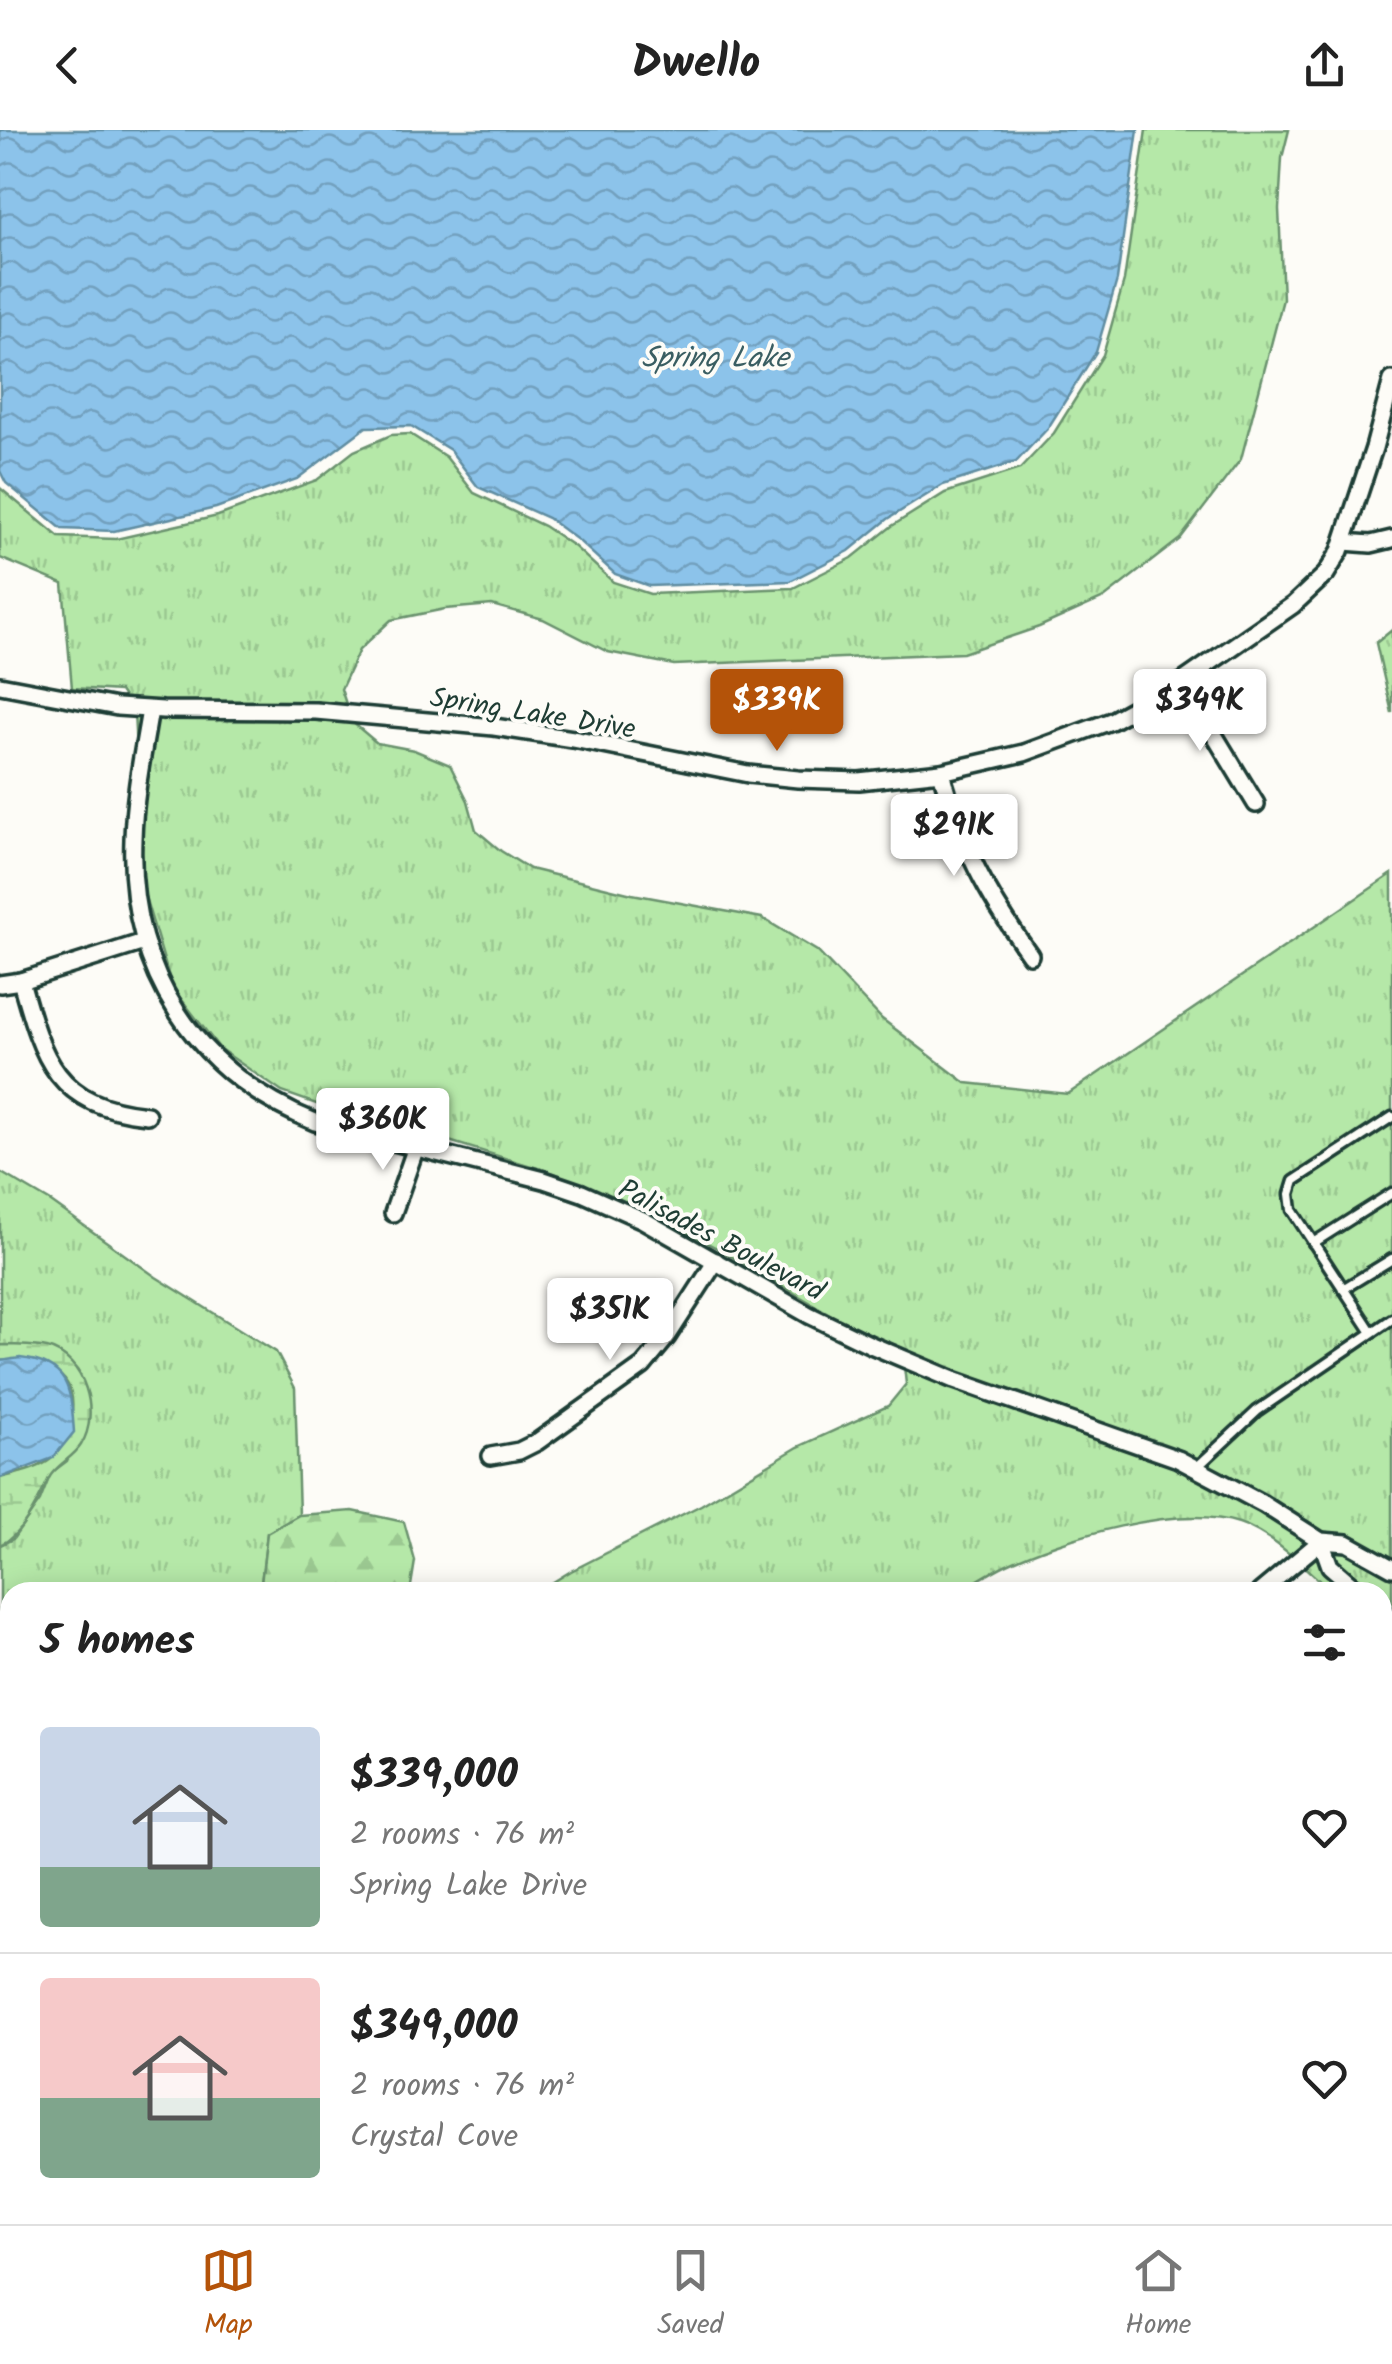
<!DOCTYPE html>
<html lang="en">
<head>
<meta charset="utf-8">
<style>
  body { margin:0; font-family:Kalam,sans-serif; background:#f6f6f6; color:#222; height:100vh; display:flex; flex-direction:column; font-size:38px; white-space:nowrap }
  * { box-sizing:border-box; margin:0 }
  p { font-size:32px; color:#767676 }
  .icon { flex:none; width:55px; height:55px; fill:none; stroke:currentColor; stroke-width:2; stroke-linecap:round; stroke-linejoin:round }
  .map { position:relative; flex:1; overflow:hidden }
  .side { position:absolute; left:0px; top:1452px; width:1392px; height:642px; display:flex; flex-direction:column; background:#fff; border-radius:30px 30px 0 0; box-shadow:0 5px 25px #0003 }
  .side>* { flex:none }
  .price { position:absolute; translate:-50% -85px; padding:0 22px; border-radius:10px; background:#fff; color:#222; font-size:32px; line-height:65px; filter:drop-shadow(0 2px 5px #0008) }
  .price::after { content:''; position:absolute; left:50%; top:60px; width:30px; height:22px; margin-left:-15px; background:inherit; clip-path:polygon(0 0,100% 0,50% 100%) }
  .price.on { background:#b45309; color:#fff }
  ul { padding:0; list-style:none }
  li { display:flex; align-items:center; gap:30px; height:250px; padding:0 40px }
  li+li { border-top:2px solid #e0e0e0 }
  li span { display:grid; place-items:center; flex:none; width:280px; height:200px; border-radius:10px; color:#555 }
  li>.icon { margin-inline-start:auto }
  span .icon { width:120px; height:120px; fill:#fffc; stroke-width:1 }
  li b { font-size:42px }
  h2 { display:flex; justify-content:space-between; align-items:center; height:120px; padding:0 40px; font-size:42px }
  header { display:flex; justify-content:space-between; align-items:center; height:130px; padding:0 40px; background:#fff; font-size:45px; font-weight:700 }
  .menu { display:flex; justify-content:space-around; align-items:center; height:140px; border-top:2px solid #e0e0e0; background:#fff; font-size:28px; color:#767676 }
  .menu a { display:grid; justify-items:center; gap:5px }
  .menu .on { color:#b45309 }
  .map>svg:first-child { display:block }
  .grass { fill:url(#grass-tufts); stroke:#6a926e; stroke-width:2.5 }
  .forest { fill:url(#forest-firs); stroke:#6a926e; stroke-width:2.5 }
  .wetland { fill:url(#wetland-marsh); stroke:#6a926e; stroke-width:2.5 }
  .water { fill:url(#water-waves); stroke:#608da1; stroke-width:2.5 }
  .lines { fill:none; stroke-linecap:round; stroke-linejoin:round }
  .lane-casing { stroke:#1f3d34; stroke-width:15 }
  .street-casing { stroke:#1f3d34; stroke-width:22 }
  .secondary-casing { stroke:#1f3d34; stroke-width:30 }
  .lane { stroke:#fdfcf7; stroke-width:8 }
  .street { stroke:#fdfcf7; stroke-width:15 }
  .secondary { stroke:#fdfcf7; stroke-width:22 }
  .labels { text-anchor:middle; stroke-width:8; stroke-linejoin:round; paint-order:stroke }
  .street-label { font-size:28px; fill:#1f3d34; stroke:#fdfcf7 }
  .water-label { font-size:30px; font-style:italic; fill:#3a5e62; stroke:#fdfcf7 }
</style>
</head>
<body>
<header><svg class="icon" aria-label="back" viewBox="0 0 24 24"><path d="M15 5l-7 7 7 7"/></svg>Dwello<svg class="icon" aria-label="share" viewBox="0 0 24 24"><path d="M12 15V3M7 8l5-5 5 5M5 13v7h14v-7"/></svg></header>
<div class="map">
<svg width="1392" height="2094" viewBox="0 0 1392 2094">
  <defs>
    <pattern id="grass-tufts" width="24" height="20" patternUnits="userSpaceOnUse" patternTransform="scale(2.5)"><rect width="24" height="20" fill="#b5e8a8"/><path d="M3 7l-1-3M5 7V3M7 7l1-3M15 17l-1-3M17 17v-4M19 17l1-3" fill="none" stroke="#9bc891"/></pattern>
    <pattern id="forest-firs" width="22" height="20" patternUnits="userSpaceOnUse" patternTransform="scale(2.5)"><rect width="22" height="20" fill="#b5e8a8"/><path d="M5 1l3.5 6h-7zM16 11l3.5 6h-7z" fill="#9bc891"/></pattern>
    <pattern id="wetland-marsh" width="20" height="14" patternUnits="userSpaceOnUse" patternTransform="scale(2.5)"><rect width="20" height="14" fill="#b5e8a8"/><path d="M1 5h8M5 5V1M11 12h8M15 12V8" fill="none" stroke="#9bc891"/></pattern>
    <pattern id="water-waves" width="16" height="10" patternUnits="userSpaceOnUse" patternTransform="scale(2.5)"><rect width="16" height="10" fill="#8cc3ea"/><path d="M0 5q4-4 8 0t8 0" fill="none" stroke="#72a0be"/></pattern>
  </defs>
  <rect width="100%" height="100%" fill="#fdfcf7"/>
  <filter id="ink" filterUnits="userSpaceOnUse"><feTurbulence type="fractalNoise" baseFrequency=".01" numOctaves="2"/><feDisplacementMap in="SourceGraphic" scale="20" xChannelSelector="R" yChannelSelector="G"/><feConvolveMatrix kernelMatrix="1 2 1 2 8 2 1 2 1" color-interpolation-filters="sRGB"/></filter>
  <g filter="url(#ink)">
    <g class="grass">
      <path d="M 1146,0 L 1289,0 L 1282,28 L 1279,79 L 1283,169 L 1241,329 L 1180,409 L 1104,468 L 1039,497 L 963,523 L 674,535 L 608,522 L 543,489 L 492,475 L 445,479 L 391,490 L 359,520 L 341,559 L 352,592 L 377,613 L 414,620 L 450,635 L 468,671 L 476,700 L 501,721 L 530,739 L 632,764 L 762,788 L 817,821 L 882,889 L 966,953 L 1068,964 L 1392,744 L 1392,1781 L 1383,1790 L 1382,1462 L 1332,1462 C 1305,1438 1274,1405 1239,1393 C 1178,1373 1062,1408 1005,1435 C 989,1443 974,1453 958,1462 L 537,1462 L 571,1441 L 701,1375 L 798,1317 L 888,1276 L 906,1254 L 902,1218 L 859,1201 L 717,1118 L 648,1082 L 554,1043 L 449,1011 L 362,990 L 282,962 L 220,919 L 172,857 L 143,760 L 134,582 L 120,561 L 72,558 L 63,454 L 0,428 L 0,358 L 59,407 L 116,409 L 218,386 L 317,350 L 354,321 L 391,305 L 410,304 L 446,327 L 474,363 L 544,396 L 575,417 L 613,452 L 650,464 L 793,458 L 852,428 L 892,396 L 945,363 L 1020,339 L 1054,303 L 1103,225 L 1124,151 Z"/>
      <path d="M 1392,500 L 1392,583 L 1376,513 Z"/>
      <path d="M 0,1042 L 51,1072 L 156,1147 L 276,1222 L 295,1258 L 299,1385 L 267,1403 L 260,1462 L 10,1462 L 10,1753 L 0,1743 L 0,1415 L 13,1409 L 40,1371 L 51,1343 L 67,1331 L 88,1266 L 78,1241 L 63,1226 L 48,1219 L 0,1215 Z"/>
      <path d="M 1392,1828 L 1392,2094 L 1352,2094 L 1343,2085 L 1382,2085 L 1382,1836 Z"/>
      <path d="M 10,1956 L 10,2085 L 176,2085 L 185,2094 L 0,2094 L 0,1959 Z"/>
      <path d="M 619,2085 L 1070,2085 L 1060,2094 L 604,2094 Z"/>
    </g>
    <g class="forest">
      <path d="M 353,1381 L 404,1392 L 415,1431 L 410,1462 L 260,1462 L 267,1403 L 299,1385 Z"/>
      <path d="M 10,1872 L 10,1956 L 0,1959 L 0,1875 Z"/>
    </g>
    <path class="wetland" d="M 0,1215 C 15,1215 32,1215 47,1218 C 85,1228 101,1283 81,1315 C 73,1328 56,1335 49,1348 C 39,1369 23,1405 0,1415 L 0,1348 C 15,1344 39,1339 51,1329 C 70,1313 80,1270 65,1250 C 51,1233 20,1228 0,1231 Z"/>
    <g class="water">
      <path d="M 0,0 L 1138,0 L 1117,150 L 1096,222 L 1048,298 L 1016,332 L 943,355 L 888,389 L 849,421 L 790,451 L 649,456 L 615,444 L 579,411 L 548,388 L 478,357 L 450,320 L 411,296 L 366,297 L 297,349 L 216,378 L 114,401 L 62,399 L 6,353 L 0,341 Z"/>
      <path d="M 20,1228 C 69,1233 71,1259 74,1302 L 53,1328 L 0,1348 L 0,1231 Z"/>
    </g>
    <g class="lines">
      <g class="lane-casing">
        <g id="lane">
          <path d="M 1313,1113 L 1392,1063"/>
          <path d="M 1343,1159 L 1392,1129"/>
          <path d="M 1371,1201 L 1292,1080 L 1290,1064 L 1294,1051 L 1392,987"/>
          <path d="M 1196,1338 L 1257,1281 L 1392,1189"/>
        </g>
      </g>
      <g class="street-casing">
        <g id="street">
          <path d="M 1344,412 L 1371,414 L 1392,409"/>
          <path d="M 1182,552 L 1256,674"/>
          <path d="M 0,555 L 117,577 L 163,580 L 316,581 L 494,597 L 573,609 L 748,644 L 798,649 L 859,651 L 941,642 L 1024,623 L 1111,591 L 1182,552 L 1293,475 L 1326,444 L 1340,421 L 1374,318 L 1392,250"/>
          <path d="M 150,580 C 143,622 134,666 133,709 C 128,840 194,943 315,992 L 544,1050 L 582,1063 L 643,1090 L 809,1185 L 871,1215 L 954,1250 L 1178,1329 L 1263,1374 L 1321,1411 L 1347,1413 L 1392,1438"/>
          <path d="M 941,642 C 962,717 985,762 1030,825"/>
          <path d="M 21,851 C 43,930 56,976 147,985"/>
          <path d="M 0,854 L 21,851 L 144,812"/>
          <path d="M 393,1083 L 416,1017"/>
          <path d="M 491,1326 L 519,1321 L 537,1312 L 643,1236 L 667,1207 L 716,1131"/>
          <path d="M 1321,1411 L 1330,1436 L 1360,1462"/>
          <path d="M 1260,1462 L 1321,1411"/>
          <path d="M 1382,1481 L 1392,1489"/>
          <path d="M 0,2007 L 10,2019"/>
          <path d="M 96,2085 L 116,2094"/>
          <path d="M 339,2094 L 360,2085"/>
        </g>
      </g>
      <g class="secondary-casing">
        <g id="secondary">
          <path d="M 1382,1823 L 1392,1815"/>
          <path d="M 1084,2094 L 1094,2085"/>
        </g>
      </g>
      <use href="#lane" class="lane"/>
      <use href="#street" class="street"/>
      <use href="#secondary" class="secondary"/>
    </g>
  </g>
  <g class="labels">
    <g class="street-label">
      <text transform="translate(533 582) rotate(9)" y="10">Spring Lake Drive</text>
      <text transform="translate(722 1109) rotate(28)" y="10">Palisades Boulevard</text>
    </g>
    <g class="water-label">
      <text x="715" y="237">Spring Lake</text>
    </g>
  </g>
</svg>
<b class="price on" style="left:777px;top:624px">$339K</b>
<b class="price" style="left:1200px;top:624px">$349K</b>
<b class="price" style="left:954px;top:749px">$291K</b>
<b class="price" style="left:383px;top:1043px">$360K</b>
<b class="price" style="left:610px;top:1233px">$351K</b>
<section class="side">
<h2>5 homes<svg class="icon" aria-label="filters" viewBox="0 0 24 24"><path d="M4 7h16M4 17h16"/><circle cx="9" cy="7" r="2"/><circle cx="15" cy="17" r="2"/></svg></h2>
<ul>
<li><span style="background:linear-gradient(#c9d6e8 70%,#7fa58c 0)"><svg class="icon" aria-label="home" viewBox="0 0 24 24"><path d="M3 11l9-7 9 7M6 9v11h12V9"/></svg></span><div><b>$339,000</b><p>2 rooms · 76 m²</p><p>Spring Lake Drive</p></div><svg class="icon" aria-label="heart" viewBox="0 0 24 24"><path d="M12 20l-8-8c-3-5 5-10 8-4 3-6 11-1 8 4z"/></svg></li>
<li><span style="background:linear-gradient(#f6c9c9 60%,#7fa58c 0)"><svg class="icon" aria-label="home" viewBox="0 0 24 24"><path d="M3 11l9-7 9 7M6 9v11h12V9"/></svg></span><div><b>$349,000</b><p>2 rooms · 76 m²</p><p>Crystal Cove</p></div><svg class="icon" aria-label="heart" viewBox="0 0 24 24"><path d="M12 20l-8-8c-3-5 5-10 8-4 3-6 11-1 8 4z"/></svg></li>
</ul>
</section>
</div>
<nav class="menu">
<a class="on"><svg class="icon" aria-label="map" viewBox="0 0 24 24"><path d="M3 6l6-2 6 2 6-2v14l-6 2-6-2-6 2zM9 4v14M15 6v14"/></svg>Map</a>
<a><svg class="icon" aria-label="saved" viewBox="0 0 24 24"><path d="M7 4h10v16l-5-4-5 4z"/></svg>Saved</a>
<a><svg class="icon" aria-label="home" viewBox="0 0 24 24"><path d="M3 11l9-7 9 7M6 9v11h12V9"/></svg>Home</a>
</nav>
</body>
</html>
